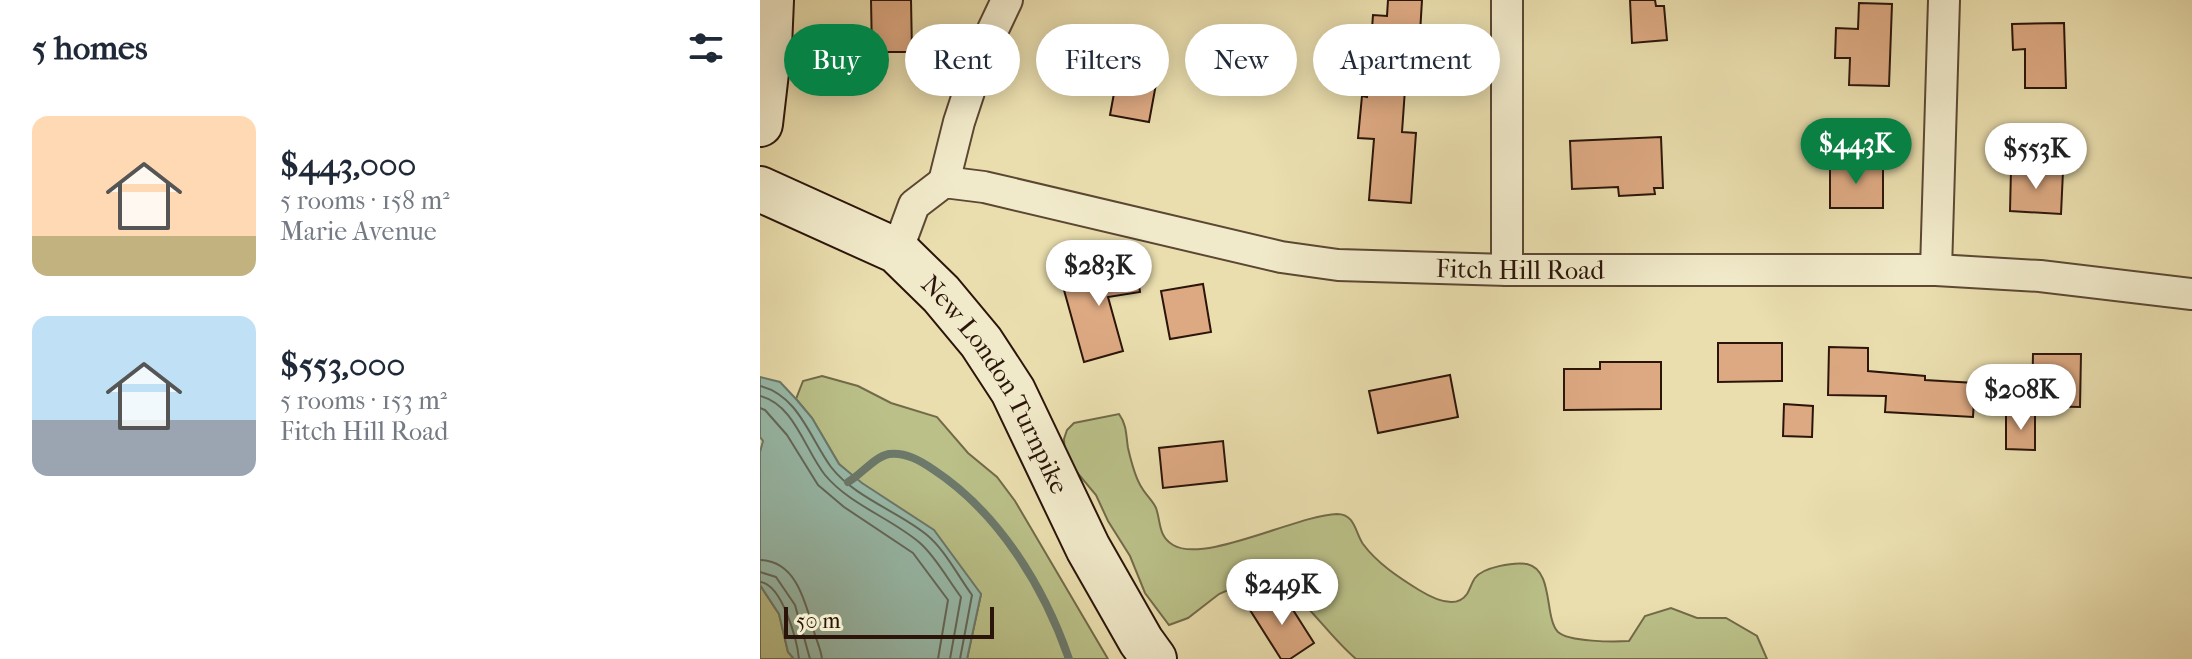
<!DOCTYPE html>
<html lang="en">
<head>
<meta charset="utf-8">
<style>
  body { margin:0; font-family:"IM FELL French Canon",serif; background:#f2f2f3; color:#1f2937; height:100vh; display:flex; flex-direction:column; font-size:30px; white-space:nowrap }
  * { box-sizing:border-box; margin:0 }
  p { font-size:26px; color:#747a83 }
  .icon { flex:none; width:44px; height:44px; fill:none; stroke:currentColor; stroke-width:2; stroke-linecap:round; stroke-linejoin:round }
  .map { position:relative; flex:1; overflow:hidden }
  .details { display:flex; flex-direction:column; background:#fff; width:760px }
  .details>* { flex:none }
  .hud { position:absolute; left:24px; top:24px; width:760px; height:72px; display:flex; gap:16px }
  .scale { position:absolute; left:24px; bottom:20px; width:210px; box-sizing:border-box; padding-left:8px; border:4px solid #2b150a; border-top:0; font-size:22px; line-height:28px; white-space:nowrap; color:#2b150a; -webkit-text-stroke:6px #f1eaca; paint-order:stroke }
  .price { position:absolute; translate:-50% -68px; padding:0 18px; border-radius:28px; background:#fff; color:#222; font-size:26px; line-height:52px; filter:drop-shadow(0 2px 4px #0008) }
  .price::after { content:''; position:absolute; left:50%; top:48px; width:24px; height:18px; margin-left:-12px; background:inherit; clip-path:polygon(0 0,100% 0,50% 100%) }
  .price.selected { background:#0b8043; color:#fff }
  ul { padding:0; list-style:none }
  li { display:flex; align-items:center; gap:24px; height:200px; padding:0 32px }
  li span { display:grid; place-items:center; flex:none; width:224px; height:160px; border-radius:16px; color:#555 }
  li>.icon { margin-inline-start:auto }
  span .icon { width:96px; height:96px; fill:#fffc; stroke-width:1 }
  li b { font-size:34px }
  h2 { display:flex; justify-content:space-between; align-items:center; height:96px; padding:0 32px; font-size:34px }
  .chip { padding:0 28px; border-radius:36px; background:#fff; box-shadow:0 4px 20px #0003; font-size:28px; line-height:72px }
  .chip.selected { background:#0b8043; color:#fff }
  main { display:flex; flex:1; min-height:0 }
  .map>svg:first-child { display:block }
  .green { fill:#bac088; stroke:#726a49; stroke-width:2 }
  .water { fill:#98bcac; stroke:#6c796b; stroke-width:2 }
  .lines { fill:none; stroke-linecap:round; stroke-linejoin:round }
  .shore { stroke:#62685b; stroke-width:2 }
  .stream { stroke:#6c796b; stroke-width:8 }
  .building { fill:#dda982; stroke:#2b150a; stroke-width:2 }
  .street-casing { stroke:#5b4733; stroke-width:34 }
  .secondary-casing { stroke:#2b150a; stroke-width:48 }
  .street { stroke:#f1eaca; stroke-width:30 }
  .secondary { stroke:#f1eaca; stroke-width:44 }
  .labels { text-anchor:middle; stroke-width:7; stroke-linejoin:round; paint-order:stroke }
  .street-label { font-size:26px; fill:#2b150a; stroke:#f1eaca }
</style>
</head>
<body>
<main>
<section class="details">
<h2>5 homes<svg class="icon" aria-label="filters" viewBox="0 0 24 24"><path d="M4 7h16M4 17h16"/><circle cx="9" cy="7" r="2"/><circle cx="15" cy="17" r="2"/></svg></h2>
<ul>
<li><span style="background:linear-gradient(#ffd9b3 75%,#c2b280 0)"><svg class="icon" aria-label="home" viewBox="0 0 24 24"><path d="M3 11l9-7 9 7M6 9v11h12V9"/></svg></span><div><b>$443,000</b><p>5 rooms · 158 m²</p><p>Marie Avenue</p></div></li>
<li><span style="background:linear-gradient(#bfe0f5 65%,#9aa5b1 0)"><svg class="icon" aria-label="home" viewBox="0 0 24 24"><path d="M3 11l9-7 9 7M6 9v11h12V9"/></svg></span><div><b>$553,000</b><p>5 rooms · 153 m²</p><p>Fitch Hill Road</p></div></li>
</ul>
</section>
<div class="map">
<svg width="1432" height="659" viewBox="0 0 1432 659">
  <rect width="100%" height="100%" fill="#eadeae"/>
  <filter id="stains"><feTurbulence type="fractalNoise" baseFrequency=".0025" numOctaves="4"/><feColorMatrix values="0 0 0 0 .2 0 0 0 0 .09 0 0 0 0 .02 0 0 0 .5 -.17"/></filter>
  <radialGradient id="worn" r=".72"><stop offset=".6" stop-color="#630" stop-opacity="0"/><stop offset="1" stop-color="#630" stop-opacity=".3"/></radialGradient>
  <g class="green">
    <path d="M 62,376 L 98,386 L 131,403 L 177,417 L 208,453 L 237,477 L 255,501 L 348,659 L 207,659 L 221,594 L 79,464 L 52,418 L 36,399 L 43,381 Z"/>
    <path d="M 359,414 C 367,425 366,436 368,448 C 371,461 375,478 382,488 C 386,495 393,501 396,508 C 401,522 398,536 413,545 C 444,564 538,515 577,514 C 595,514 595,532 603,544 C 617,563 638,577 659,590 C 672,598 696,610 707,594 C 710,589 712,582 715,578 C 723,567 754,562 767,564 C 794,570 784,618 798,632 C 809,642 854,642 869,641 L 885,616 L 911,608 L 937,618 L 966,618 L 997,636 L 1007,659 L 596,659 C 564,632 543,592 504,574 L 459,594 L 428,618 L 409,625 L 385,593 L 370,556 L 348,521 L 336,495 L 305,458 L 304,439 L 307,430 L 314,423 Z"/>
    <path d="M 0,585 L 19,614 L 28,652 L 34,659 L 0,659 Z"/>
  </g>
  <path class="water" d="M 0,377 L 20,382 L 36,399 L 52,418 L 79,464 L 102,483 L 174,530 L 221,594 L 207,659 L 34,659 L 28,652 L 19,614 L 0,585 L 0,452 L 3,441 L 0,437 Z"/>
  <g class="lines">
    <g class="shore">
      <path d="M 0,386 C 38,395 50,438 71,467 C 95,498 138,511 167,535 C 185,550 198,576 212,595 L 200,659"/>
      <path d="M 0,396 C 34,404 45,450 65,475 C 90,505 131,518 160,543 C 176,557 188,580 201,597 L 190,659"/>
      <path d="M 0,408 L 5,410 L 27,435 L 58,485 L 84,507 L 153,553 L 188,600 L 178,659"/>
      <path d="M 0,560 C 38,561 46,606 55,635 C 58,644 61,650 62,659"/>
      <path d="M 0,572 L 16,577 L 35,605 L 50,659"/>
      <path d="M 0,582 C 22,584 37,640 39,659"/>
    </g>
    <path class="stream" d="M 88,482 C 101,475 114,457 129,454 C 146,452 161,461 174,470 C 239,513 284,587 309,659"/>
  </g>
  <g class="building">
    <path d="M 111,0 L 151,0 L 152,52 L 112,52 Z"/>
    <path d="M 628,0 L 662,0 L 658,67 L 646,75 L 642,132 L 656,133 L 651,203 L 609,200 L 614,139 L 598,138 L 602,96 L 607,97 L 613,15 L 627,16 Z"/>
    <path d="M 870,0 L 895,0 L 896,6 L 904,6 L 907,40 L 872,43 Z"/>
    <path d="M 1099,3 L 1132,4 L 1129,86 L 1089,85 L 1090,58 L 1075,58 L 1076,28 L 1098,29 Z"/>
    <path d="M 1304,23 L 1306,88 L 1265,88 L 1265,49 L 1253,50 L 1252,24 Z"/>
    <path d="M 362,50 L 401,57 L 389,122 L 350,115 Z"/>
    <path d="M 901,137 L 903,188 L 894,188 L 895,194 L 859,196 L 858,187 L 812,189 L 810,141 Z"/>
    <rect x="1070" y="165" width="53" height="43"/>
    <path d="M 1251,169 L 1303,171 L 1301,214 L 1250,211 Z"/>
    <path d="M 376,264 L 380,292 L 348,297 L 363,351 L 324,362 L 302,283 L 347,268 Z"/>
    <path d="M 443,284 L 451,332 L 410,339 L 401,291 Z"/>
    <path d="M 958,343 L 1022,343 L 1022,381 L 958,382 Z"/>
    <path d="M 1069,347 L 1108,348 L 1108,371 L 1165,376 L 1165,380 L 1215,383 L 1213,417 L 1125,412 L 1126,396 L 1068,395 Z"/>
    <path d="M 1273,354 L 1321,354 L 1320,407 L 1272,406 Z"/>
    <path d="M 840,362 L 901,362 L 901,409 L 804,410 L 804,369 L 840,369 Z"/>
    <path d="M 690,375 L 698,417 L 618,433 L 609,391 Z"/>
    <path d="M 1024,404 L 1053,406 L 1052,437 L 1023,436 Z"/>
    <path d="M 1246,415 L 1275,415 L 1275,450 L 1246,449 Z"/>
    <path d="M 463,441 L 467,481 L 403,488 L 399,448 Z"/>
    <path d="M 521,591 L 554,643 L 530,659 L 521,659 L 490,610 Z"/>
  </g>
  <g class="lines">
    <g class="street-casing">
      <g id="street">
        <path d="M 184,182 L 199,122 L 221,55 L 247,0"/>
        <path id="s1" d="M 137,251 L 154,205 L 184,182 L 224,187 L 521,257 L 578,265 L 747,270 L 1176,270 L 1280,276 L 1432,294"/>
        <path d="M 747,270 L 747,0"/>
        <path d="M 1176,270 L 1184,0"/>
      </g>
    </g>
    <g class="secondary-casing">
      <g id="secondary">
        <path d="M 0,124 L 9,47 L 11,0"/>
        <path id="s2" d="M 0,189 L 137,251 L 181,294 L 221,342 L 253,391 L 328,548 L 381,641 L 394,659"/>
      </g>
    </g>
    <use href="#street" class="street"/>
    <use href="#secondary" class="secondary"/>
  </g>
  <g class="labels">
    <g class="street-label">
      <text dy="9" stroke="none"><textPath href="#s1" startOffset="672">Fitch Hill Road</textPath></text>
      <text dy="9" stroke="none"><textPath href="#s2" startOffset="318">New London Turnpike</textPath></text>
    </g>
  </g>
  <rect width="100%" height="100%" filter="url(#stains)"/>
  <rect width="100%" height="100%" fill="url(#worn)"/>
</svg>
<div class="scale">50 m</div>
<b class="price selected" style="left:1096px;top:186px">$443K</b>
<b class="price" style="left:1276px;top:191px">$553K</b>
<b class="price" style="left:339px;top:308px">$283K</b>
<b class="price" style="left:1261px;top:432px">$208K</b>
<b class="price" style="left:522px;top:627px">$249K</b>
<div class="hud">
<a class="chip selected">Buy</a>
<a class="chip">Rent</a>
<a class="chip">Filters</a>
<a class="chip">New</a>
<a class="chip">Apartment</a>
</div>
</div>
</main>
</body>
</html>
